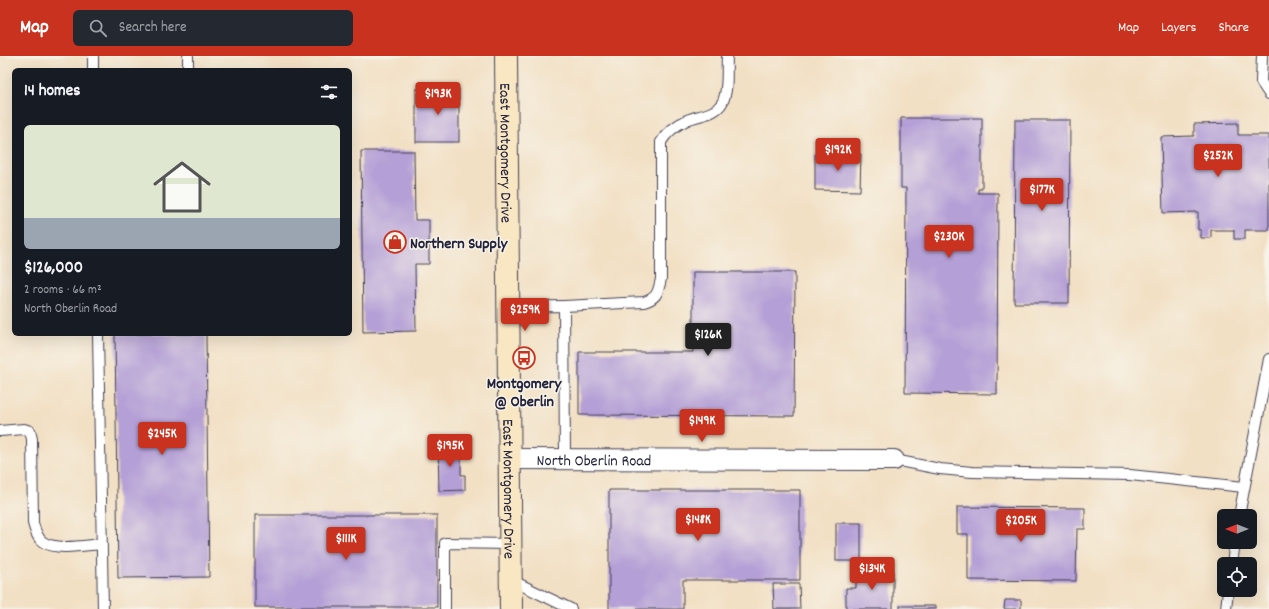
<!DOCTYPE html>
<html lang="en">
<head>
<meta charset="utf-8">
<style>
  body { margin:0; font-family:Dekko,sans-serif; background:#242831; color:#f1f3f6; height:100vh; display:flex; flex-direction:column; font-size:15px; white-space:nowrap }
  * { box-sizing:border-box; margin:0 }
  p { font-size:13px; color:#9ea1a6 }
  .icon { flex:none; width:22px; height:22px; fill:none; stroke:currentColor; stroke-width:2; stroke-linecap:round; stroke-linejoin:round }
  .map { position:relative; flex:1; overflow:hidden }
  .details { position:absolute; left:12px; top:12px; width:340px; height:268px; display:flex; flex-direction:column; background:#171b24; border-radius:6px; box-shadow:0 4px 16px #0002 }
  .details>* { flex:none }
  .needle { width:26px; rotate:270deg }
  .tools { position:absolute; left:1217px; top:453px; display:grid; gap:8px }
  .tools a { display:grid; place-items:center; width:40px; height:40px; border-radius:6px; background:#171b24; box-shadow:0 4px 16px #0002; font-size:20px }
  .price { position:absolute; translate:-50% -34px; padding:0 9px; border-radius:4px; background:#c8321e; color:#fff; font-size:13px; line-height:26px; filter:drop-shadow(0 1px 2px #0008) }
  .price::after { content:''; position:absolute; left:50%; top:24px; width:12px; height:9px; margin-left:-6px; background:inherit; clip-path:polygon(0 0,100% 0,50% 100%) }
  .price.current { background:#222; color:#fff }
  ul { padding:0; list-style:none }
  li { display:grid; align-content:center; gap:8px; height:212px; padding:0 12px }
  li span { display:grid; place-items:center; height:124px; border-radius:6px; color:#555 }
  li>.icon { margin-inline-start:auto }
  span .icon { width:72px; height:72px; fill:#fffc; stroke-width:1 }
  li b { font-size:17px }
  h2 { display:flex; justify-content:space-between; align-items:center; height:48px; padding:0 12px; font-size:17px }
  header { display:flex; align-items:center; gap:24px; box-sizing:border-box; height:56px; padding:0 20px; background:#c8321e; color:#fff }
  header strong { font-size:19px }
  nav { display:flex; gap:22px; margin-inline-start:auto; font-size:14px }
  .search { width:280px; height:36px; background:#242831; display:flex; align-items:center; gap:10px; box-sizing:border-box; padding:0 14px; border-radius:6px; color:#9ea1a6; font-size:15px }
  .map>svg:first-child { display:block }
  .building { fill:#b49fd6 }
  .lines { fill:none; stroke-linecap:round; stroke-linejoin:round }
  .lane-casing { stroke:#413e50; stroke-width:12 }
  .street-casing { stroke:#413e50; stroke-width:22 }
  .secondary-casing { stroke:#413e50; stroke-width:24 }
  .lane { stroke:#fff; stroke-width:10 }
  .street { stroke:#fff; stroke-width:20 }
  .secondary { stroke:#f9e7c3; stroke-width:22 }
  .labels { text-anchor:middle; stroke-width:3; stroke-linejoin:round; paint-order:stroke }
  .street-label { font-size:16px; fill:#22223b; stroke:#f7f3e8 }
  .poi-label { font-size:16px; font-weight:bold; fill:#22223b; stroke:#f7f3e8; text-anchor:start }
</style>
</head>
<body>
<header>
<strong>Map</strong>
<div class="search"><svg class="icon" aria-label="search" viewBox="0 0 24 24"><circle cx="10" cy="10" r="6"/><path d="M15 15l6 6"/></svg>Search here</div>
<nav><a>Map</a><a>Layers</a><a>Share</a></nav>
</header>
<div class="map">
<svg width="1269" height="553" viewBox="0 0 1269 553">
  <rect width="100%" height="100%" fill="#f7f3e8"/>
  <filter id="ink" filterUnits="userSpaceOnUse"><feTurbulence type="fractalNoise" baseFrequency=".025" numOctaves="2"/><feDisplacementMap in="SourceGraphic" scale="8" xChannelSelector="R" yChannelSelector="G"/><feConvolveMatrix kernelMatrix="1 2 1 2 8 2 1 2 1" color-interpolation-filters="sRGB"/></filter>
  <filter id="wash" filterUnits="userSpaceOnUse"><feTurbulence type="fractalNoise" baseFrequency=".012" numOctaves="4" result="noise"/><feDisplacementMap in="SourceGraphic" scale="16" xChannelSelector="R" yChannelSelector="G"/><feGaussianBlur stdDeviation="0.9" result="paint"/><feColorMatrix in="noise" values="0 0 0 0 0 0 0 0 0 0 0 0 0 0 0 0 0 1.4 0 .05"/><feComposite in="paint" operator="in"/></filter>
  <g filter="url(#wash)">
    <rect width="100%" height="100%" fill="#f2e0c5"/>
    <g id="blocks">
      <g class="building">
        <rect x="416" y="33" width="43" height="53"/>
        <path d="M 901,62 L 982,62 L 982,133 L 978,133 L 978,137 L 998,137 L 997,338 L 905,337 L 906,132 L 901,132 Z"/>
        <path d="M 1015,64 L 1070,64 L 1069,247 L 1014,247 Z"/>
        <path d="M 1238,67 L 1238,79 L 1269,79 L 1269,174 L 1245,174 L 1245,183 L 1234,183 L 1234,174 L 1211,174 L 1211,182 L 1201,182 L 1201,174 L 1198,174 L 1198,156 L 1163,157 L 1161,81 L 1194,80 L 1194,68 Z"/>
        <path d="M 361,95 L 414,95 L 415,164 L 429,164 L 429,208 L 415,208 L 416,275 L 363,276 Z"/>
        <path d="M 815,98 L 861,98 L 860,135 L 815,134 Z"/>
        <path d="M 693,216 L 795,216 L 794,360 L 579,359 L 579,296 L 693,296 Z"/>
        <path d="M 115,278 L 206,278 L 209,521 L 118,522 Z"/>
        <path d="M 457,385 L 457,397 L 461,397 L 461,419 L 465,419 L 465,434 L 439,435 L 438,386 Z"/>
        <path d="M 609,434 L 800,434 L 800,524 L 683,524 L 683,553 L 609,553 Z"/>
        <path d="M 957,451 L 1085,452 L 1085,473 L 1077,473 L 1076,525 L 968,524 L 968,478 L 957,478 Z"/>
        <rect x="255" y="459" width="182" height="92"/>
        <rect x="836" y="467" width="25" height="38"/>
        <path d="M 856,514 L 893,514 L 893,553 L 846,553 L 846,532 L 856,532 Z"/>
        <path d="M 773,528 L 799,528 L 800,553 L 774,553 Z"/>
        <path d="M 1005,544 L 1021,544 L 1021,553 L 1004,553 Z"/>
        <rect x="900" y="550" width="36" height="3"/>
      </g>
    </g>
  </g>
  <g filter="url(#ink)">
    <use href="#blocks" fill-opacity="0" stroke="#413e50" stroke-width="1"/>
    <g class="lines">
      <g class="lane-casing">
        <g id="lane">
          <path d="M 93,0 L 93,14"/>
          <path d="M 188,0 L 188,14"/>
          <path d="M 1262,0 L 1261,26 L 1269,38"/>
          <path d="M 564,250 L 644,246 C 658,242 658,235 661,223 L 661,86 C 667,76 676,69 687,64 C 698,59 715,59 722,47 C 729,35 726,13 727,0"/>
          <path d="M 508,251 L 564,250 L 565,403"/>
          <path d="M 98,278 L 103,553"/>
          <path d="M 0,375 L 24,373 L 30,375 L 32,383 L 33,467 C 35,474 37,482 43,486 C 57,495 86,489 102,488"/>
          <path d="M 894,404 L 940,413 L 972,416 L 1130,419 L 1244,431"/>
          <path d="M 1239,460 L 1269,303"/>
          <path d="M 1232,508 L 1235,486"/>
          <path d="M 511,524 L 571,553"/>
          <path d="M 445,553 L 445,487 L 510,488"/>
          <path d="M 1226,553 L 1228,534"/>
        </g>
      </g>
      <g class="street-casing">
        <g id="street">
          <path id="s1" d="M 509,403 L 894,404"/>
        </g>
      </g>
      <g class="secondary-casing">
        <g id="secondary">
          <path id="s2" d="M 506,0 L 511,553"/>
        </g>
      </g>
      <use href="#lane" class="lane"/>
      <use href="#street" class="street"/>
      <use href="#secondary" class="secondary"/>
    </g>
  </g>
  <defs>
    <g id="shop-ring" transform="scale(1.15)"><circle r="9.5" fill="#f7f3e8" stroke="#c8321e" stroke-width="1.5"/><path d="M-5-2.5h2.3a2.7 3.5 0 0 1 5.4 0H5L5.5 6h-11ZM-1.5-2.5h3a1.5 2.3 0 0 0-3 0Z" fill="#c8321e"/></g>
    <g id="bus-ring" transform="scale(1.15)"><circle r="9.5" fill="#f7f3e8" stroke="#c8321e" stroke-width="1.5"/><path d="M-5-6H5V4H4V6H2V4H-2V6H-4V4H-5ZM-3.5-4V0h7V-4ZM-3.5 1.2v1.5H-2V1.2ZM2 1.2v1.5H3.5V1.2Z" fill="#c8321e"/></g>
  </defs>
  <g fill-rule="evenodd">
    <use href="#shop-ring" x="395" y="186"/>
    <use href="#bus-ring" x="524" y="302"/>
  </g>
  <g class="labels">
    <g class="street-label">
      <text dy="6" stroke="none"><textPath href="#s2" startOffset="97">East Montgomery Drive</textPath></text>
      <text dy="6" stroke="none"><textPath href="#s1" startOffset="85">North Oberlin Road</textPath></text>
      <text dy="6" stroke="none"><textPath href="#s2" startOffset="433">East Montgomery Drive</textPath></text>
    </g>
    <g class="poi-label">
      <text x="410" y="192">Northern Supply</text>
      <text x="524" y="332" text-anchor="middle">Montgomery<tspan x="524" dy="18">@ Oberlin</tspan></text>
    </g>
  </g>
</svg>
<div class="tools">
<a><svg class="needle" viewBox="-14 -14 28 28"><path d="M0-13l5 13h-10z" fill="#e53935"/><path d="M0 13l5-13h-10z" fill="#9ea1a6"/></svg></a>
<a><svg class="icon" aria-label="locate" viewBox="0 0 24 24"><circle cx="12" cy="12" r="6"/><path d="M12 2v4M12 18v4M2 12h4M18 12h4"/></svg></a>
</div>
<b class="price" style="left:438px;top:60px">$193K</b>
<b class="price" style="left:838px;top:116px">$192K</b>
<b class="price" style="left:1218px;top:122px">$252K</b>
<b class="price" style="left:1042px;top:156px">$177K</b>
<b class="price" style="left:949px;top:203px">$230K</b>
<b class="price" style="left:525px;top:276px">$259K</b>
<b class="price current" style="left:708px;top:301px">$126K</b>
<b class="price" style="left:702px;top:387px">$149K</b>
<b class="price" style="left:162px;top:400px">$245K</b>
<b class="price" style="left:450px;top:412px">$195K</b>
<b class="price" style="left:698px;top:486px">$148K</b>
<b class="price" style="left:1021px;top:487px">$205K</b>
<b class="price" style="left:346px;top:505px">$111K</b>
<b class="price" style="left:872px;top:535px">$134K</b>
<section class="details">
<h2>14 homes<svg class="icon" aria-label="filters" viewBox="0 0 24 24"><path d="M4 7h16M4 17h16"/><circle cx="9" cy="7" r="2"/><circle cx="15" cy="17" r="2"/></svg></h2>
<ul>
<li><span style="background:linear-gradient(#dfe7d0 75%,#9aa5b1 0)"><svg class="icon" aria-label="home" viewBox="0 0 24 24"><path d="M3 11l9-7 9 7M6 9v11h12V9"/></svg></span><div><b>$126,000</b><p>2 rooms · 66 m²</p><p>North Oberlin Road</p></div></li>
</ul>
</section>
</div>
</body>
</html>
